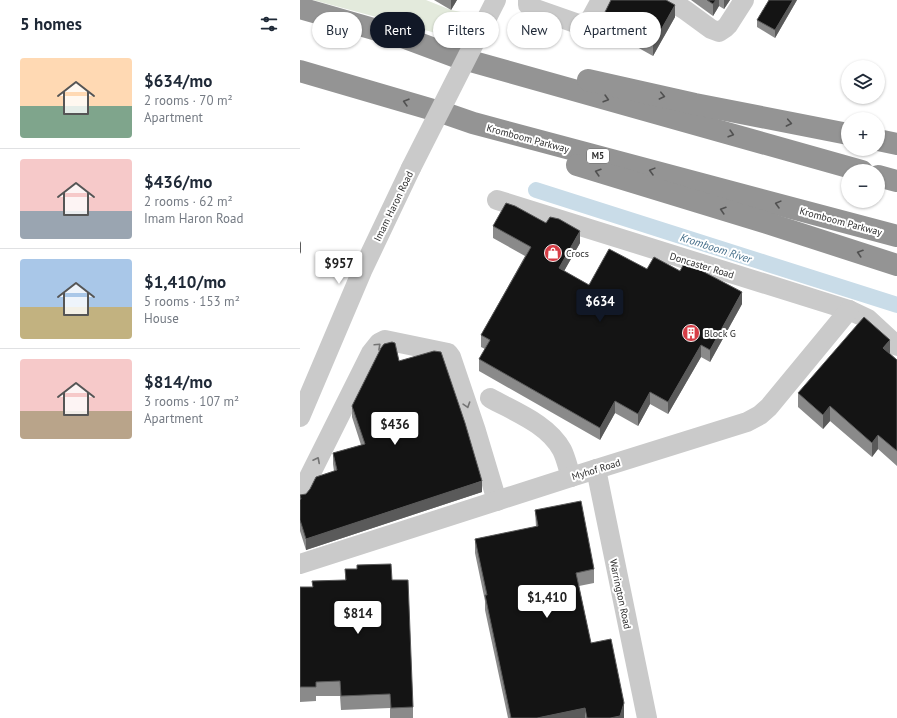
<!DOCTYPE html>
<html lang="en">
<head>
<meta charset="utf-8">
<style>
  body { margin:0; font-family:"PT Sans",sans-serif; background:#f2f2f3; color:#1f2937; height:100vh; display:flex; flex-direction:column; font-size:15px; white-space:nowrap }
  * { box-sizing:border-box; margin:0 }
  p { font-size:13px; color:#747a83 }
  .icon { flex:none; width:22px; height:22px; fill:none; stroke:currentColor; stroke-width:2; stroke-linecap:round; stroke-linejoin:round }
  .map { position:relative; flex:1; overflow:hidden }
  .sheet { display:flex; flex-direction:column; background:#fff; width:300px }
  .sheet>* { flex:none }
  .banner { position:absolute; left:12px; top:12px; width:380px; height:36px; display:flex; gap:8px }
  .fabs { position:absolute; left:541px; top:60px; display:grid; gap:8px }
  .fabs a { display:grid; place-items:center; width:44px; height:44px; border-radius:50%; background:#fff; box-shadow:0 1px 3px #0004; font-size:20px }
  .price { position:absolute; translate:-50% -34px; padding:0 9px; border-radius:4px; background:#fff; color:#222; font-size:13px; line-height:26px; filter:drop-shadow(0 1px 2px #0008) }
  .price::after { content:''; position:absolute; left:50%; top:24px; width:12px; height:9px; margin-left:-6px; background:inherit; clip-path:polygon(0 0,100% 0,50% 100%) }
  .price.on { background:#111827; color:#fff }
  ul { padding:0; list-style:none }
  li { display:flex; align-items:center; gap:12px; height:100px; padding:0 20px }
  li+li { border-top:1px solid #e0e1e3 }
  li span { display:grid; place-items:center; flex:none; width:112px; height:80px; border-radius:4px; color:#555 }
  li>.icon { margin-inline-start:auto }
  span .icon { width:48px; height:48px; fill:#fffc; stroke-width:1 }
  li b { font-size:17px }
  h2 { display:flex; justify-content:space-between; align-items:center; height:48px; padding:0 20px; font-size:17px }
  .pill { padding:0 14px; border-radius:18px; background:#fff; box-shadow:0 1px 3px #0004; font-size:14px; line-height:36px }
  .pill.on { background:#111827; color:#fff }
  main { display:flex; flex:1; min-height:0 }
  .map>svg:first-child { display:block }
  .green { fill:#e3eadc }
  .lines { fill:none; stroke-linecap:round; stroke-linejoin:round }
  .canal { stroke:#c9dce8; stroke-width:16 }
  .minor { stroke:#cacaca; stroke-width:20 }
  .highway { stroke:#949494; stroke-width:22 }
  .minor-bridge { stroke:#cacaca; stroke-width:20 }
  .wall { fill:#8a8a8a }
  .shaded-wall { fill:#5a5a5a }
  .building { fill:#141414; stroke:#5a5a5a }
  .oneway { stroke:#515151 }
  .oneway2 { stroke:#747474 }
  .labels { text-anchor:middle; stroke-width:4; stroke-linejoin:round; paint-order:stroke }
  .shield { fill:#fff; stroke:#6c6c6c; stroke-width:1 }
  .shield-label { font-size:9px; font-weight:bold; fill:#2d2d2d }
  .street-label { font-size:10px; fill:#2d2d2d; stroke:#fff }
  .poi-label { font-size:10px; fill:#2d2d2d; stroke:#fff; text-anchor:start }
  .water-label { font-size:11px; font-style:italic; fill:#426c88; stroke:#fff }
</style>
</head>
<body>
<main>
<section class="sheet">
<h2>5 homes<svg class="icon" aria-label="filters" viewBox="0 0 24 24"><path d="M4 7h16M4 17h16"/><circle cx="9" cy="7" r="2"/><circle cx="15" cy="17" r="2"/></svg></h2>
<ul>
<li><span style="background:linear-gradient(#ffd9b3 60%,#7fa58c 0)"><svg class="icon" aria-label="home" viewBox="0 0 24 24"><path d="M3 11l9-7 9 7M6 9v11h12V9"/></svg></span><div><b>$634/mo</b><p>2 rooms · 70 m²</p><p>Apartment</p></div></li>
<li><span style="background:linear-gradient(#f6c9c9 65%,#9aa5b1 0)"><svg class="icon" aria-label="home" viewBox="0 0 24 24"><path d="M3 11l9-7 9 7M6 9v11h12V9"/></svg></span><div><b>$436/mo</b><p>2 rooms · 62 m²</p><p>Imam Haron Road</p></div></li>
<li><span style="background:linear-gradient(#a9c7e8 60%,#c2b280 0)"><svg class="icon" aria-label="home" viewBox="0 0 24 24"><path d="M3 11l9-7 9 7M6 9v11h12V9"/></svg></span><div><b>$1,410/mo</b><p>5 rooms · 153 m²</p><p>House</p></div></li>
<li><span style="background:linear-gradient(#f6c9c9 65%,#b9a48a 0)"><svg class="icon" aria-label="home" viewBox="0 0 24 24"><path d="M3 11l9-7 9 7M6 9v11h12V9"/></svg></span><div><b>$814/mo</b><p>3 rooms · 107 m²</p><p>Apartment</p></div></li>
</ul>
</section>
<div class="map">
<svg width="597" height="718" viewBox="0 0 597 718">
  <rect width="100%" height="100%" fill="#fff"/>
  <path class="green" d="M 13,0 L 126,0 L 151,10 L 171,14 L 158,39 Z"/>
  <g class="lines">
    <path class="canal" d="M 236,190 L 597,305"/>
    <g class="minor">
      <path d="M 228,0 L 228,5 L 230,7 L 284,26 L 289,22 L 301,0"/>
      <path d="M 368,0 L 385,10 L 411,29 L 419,32 L 425,28 L 428,25 L 444,0"/>
      <path d="M 197,200 L 549,310 L 568,319 L 597,346"/>
      <path d="M 190,398 C 215,412 248,424 262,450 C 266,458 268,468 271,477"/>
      <path d="M 0,417 L 62,271 L 111,168"/>
      <path d="M 296,469 L 347,718"/>
      <path d="M 0,495 L 71,353 L 79,343 L 85,340 L 148,353 L 151,357 L 176,431 L 197,501"/>
      <path d="M 0,564 L 271,477 L 447,422 L 460,415 L 469,407 L 549,310"/>
    </g>
    <g class="highway">
      <path d="M 0,8 L 105,38 L 156,57 L 562,171"/>
      <path d="M 0,71 L 147,114 L 173,123 L 597,236"/>
      <path d="M 288,80 L 395,104 L 548,134"/>
      <path d="M 578,140 L 597,144"/>
      <path d="M 277,165 L 467,223 L 597,265"/>
      <path d="M 578,176 L 597,181"/>
    </g>
    <path class="minor-bridge" d="M 111,168 L 196,0"/>
  </g>
  <g class="wall">
    <path d="M 134,0 L 157,0 L 151,10 Z"/>
    <path d="M 391,0 L 430,0 L 424,9 L 419,6 L 413,16 Z"/>
    <path d="M 497,0 L 475,38 L 457,27 L 457,20 Z"/>
    <path d="M 303,16 L 375,17 L 353,56 L 303,28 Z"/>
    <path d="M 193,226 L 280,243 L 264,271 L 289,285 L 347,269 L 442,304 L 410,362 L 401,357 L 368,414 L 350,404 L 338,426 L 315,413 L 300,440 L 179,371 L 179,359 L 185,349 L 181,347 L 181,335 L 225,256 L 193,238 Z"/>
    <path d="M 590,353 L 597,360 L 597,466 L 578,449 L 572,457 L 530,421 L 523,429 L 498,407 L 498,393 Z"/>
    <path d="M 99,361 L 182,492 L 6,550 L 0,531 L 0,495 L 6,494 L 34,471 L 33,464 L 33,453 L 61,445 L 52,417 L 52,406 Z"/>
    <path d="M 235,510 L 294,569 L 294,583 L 279,586 L 291,643 L 324,717 L 324,718 L 208,718 L 185,610 L 185,601 L 175,553 L 175,539 L 236,527 Z"/>
    <path d="M 45,569 L 92,580 L 113,707 L 113,718 L 90,718 L 90,708 L 41,710 L 40,696 L 16,696 L 16,701 L 0,702 L 0,587 L 12,587 L 45,580 Z"/>
  </g>
  <g class="shaded-wall">
    <path d="M 151,0 L 157,0 L 151,10 Z"/>
    <path d="M 416,0 L 419,0 L 419,6 L 413,16 L 413,4 Z"/>
    <path d="M 424,0 L 430,0 L 424,9 Z"/>
    <path d="M 493,0 L 497,0 L 475,38 L 475,30 Z"/>
    <path d="M 375,5 L 375,17 L 353,56 L 353,44 Z"/>
    <path d="M 280,231 L 280,243 L 259,280 L 259,268 Z"/>
    <path d="M 1,241 L 1,252 L 0,254 L 0,243 Z"/>
    <path d="M 442,292 L 442,304 L 410,362 L 410,350 Z"/>
    <path d="M 590,340 L 590,355 L 583,348 Z"/>
    <path d="M 401,345 L 401,357 L 368,414 L 368,402 Z"/>
    <path d="M 350,392 L 350,404 L 338,426 L 338,414 Z"/>
    <path d="M 315,401 L 315,413 L 300,440 L 300,428 Z"/>
    <path d="M 530,406 L 530,421 L 523,429 L 523,415 Z"/>
    <path d="M 578,435 L 578,449 L 572,457 L 572,443 Z"/>
    <path d="M 182,481 L 182,492 L 6,550 L 6,539 Z"/>
    <path d="M 324,703 L 324,718 L 310,718 Z"/>
    <path d="M 285,708 L 285,718 L 237,718 Z"/>
  </g>
  <g class="building">
    <path d="M 311,0 L 366,0 L 375,5 L 353,44 L 303,16 Z"/>
    <path d="M 407,0 L 416,0 L 413,4 Z"/>
    <path d="M 469,0 L 493,0 L 475,30 L 457,20 Z"/>
    <path d="M 206,203 L 215,206 L 246,223 L 250,217 L 259,219 L 280,231 L 259,268 L 289,285 L 309,249 L 347,269 L 354,257 L 380,271 L 385,262 L 442,292 L 410,350 L 401,345 L 368,402 L 350,392 L 338,414 L 315,401 L 300,428 L 179,359 L 190,340 L 181,335 L 231,247 L 193,226 Z"/>
    <path d="M 564,317 L 590,340 L 583,348 L 597,360 L 597,451 L 578,435 L 572,443 L 530,406 L 523,415 L 498,393 Z"/>
    <path d="M 92,342 L 95,343 L 99,361 L 134,351 L 141,352 L 165,423 L 182,481 L 6,539 L 0,520 L 0,500 L 1,499 L 0,495 L 6,494 L 10,489 L 16,477 L 37,470 L 33,453 L 65,444 L 52,406 L 81,348 L 84,344 Z"/>
    <path d="M 281,501 L 294,569 L 276,573 L 291,643 L 311,639 L 324,703 L 320,716 L 310,718 L 287,718 L 285,708 L 237,718 L 211,718 L 185,595 L 187,595 L 175,539 L 238,526 L 235,510 Z"/>
    <path d="M 91,564 L 92,580 L 108,580 L 113,707 L 91,708 L 90,694 L 41,696 L 40,681 L 16,682 L 16,687 L 0,687 L 0,587 L 13,587 L 12,581 L 46,580 L 45,569 L 57,569 L 57,565 Z"/>
  </g>
  <defs><path id="oneway-chevron" d="M-2-3.5L2.5 0L-2 3.5" fill="none" stroke-width="1.6" stroke-linecap="round" stroke-linejoin="round"/></defs>
  <g class="oneway">
    <use href="#oneway-chevron" transform="translate(362 96) rotate(13)"/>
    <use href="#oneway-chevron" transform="translate(306 99) rotate(16)"/>
    <use href="#oneway-chevron" transform="translate(106 102) rotate(-164)"/>
    <use href="#oneway-chevron" transform="translate(489 123) rotate(11)"/>
    <use href="#oneway-chevron" transform="translate(431 134) rotate(16)"/>
    <use href="#oneway-chevron" transform="translate(352 171) rotate(-165)"/>
    <use href="#oneway-chevron" transform="translate(298 172) rotate(-163)"/>
    <use href="#oneway-chevron" transform="translate(478 204) rotate(-165)"/>
    <use href="#oneway-chevron" transform="translate(423 210) rotate(-163)"/>
    <use href="#oneway-chevron" transform="translate(560 253) rotate(-162)"/>
  </g>
  <g class="oneway2">
    <use href="#oneway-chevron" transform="translate(78 346) rotate(-43)"/>
    <use href="#oneway-chevron" transform="translate(167 405) rotate(72)"/>
    <use href="#oneway-chevron" transform="translate(17 460) rotate(-63)"/>
  </g>
  <defs>
    <g id="shop-disc" transform="scale(0.9)"><circle r="9.5" fill="#d63d46" stroke="#fff"/><path d="M-5-2.5h2.3a2.7 3.5 0 0 1 5.4 0H5L5.5 6h-11ZM-1.5-2.5h3a1.5 2.3 0 0 0-3 0Z" fill="#fff"/></g>
    <g id="building-disc" transform="scale(0.9)"><circle r="9.5" fill="#d63d46" stroke="#fff"/><path d="M-4-6H4V6H1V3H-1V6H-4ZM-2.5-4.3h1.7v1.8h-1.7ZM.8-4.3h1.7v1.8H.8ZM-2.5-1h1.7V.8h-1.7ZM.8-1h1.7V.8H.8Z" fill="#fff"/></g>
  </defs>
  <g fill-rule="evenodd">
    <use href="#shop-disc" x="253" y="253"/>
    <use href="#building-disc" x="391" y="333"/>
  </g>
  <g class="labels">
    <rect class="shield" x="287" y="149" width="22" height="14" rx="3"/>
    <g class="shield-label">
      <text x="298" y="159">M5</text>
    </g>
    <g class="street-label">
      <text transform="translate(228 138) rotate(15)" y="4">Kromboom Parkway</text>
      <text transform="translate(93 206) rotate(-64)" y="4">Imam Haron Road</text>
      <text transform="translate(541 221) rotate(15)" y="4">Kromboom Parkway</text>
      <text transform="translate(402 265) rotate(17)" y="4">Doncaster Road</text>
      <text transform="translate(296 469) rotate(-17)" y="4">Myhof Road</text>
      <text transform="translate(321 594) rotate(78)" y="4">Warrington Road</text>
    </g>
    <g class="poi-label">
      <text x="266" y="257">Crocs</text>
      <text x="404" y="337">Block G</text>
    </g>
    <g class="water-label">
      <text transform="translate(416 248) rotate(18)" y="4">Kromboom River</text>
    </g>
  </g>
</svg>
<div class="fabs">
<a><svg class="icon" aria-label="layers" viewBox="0 0 24 24"><path d="M12 4l9 5-9 5-9-5zM3 14l9 5 9-5"/></svg></a>
<a>+</a>
<a>−</a>
</div>
<b class="price" style="left:39px;top:285px">$957</b>
<b class="price on" style="left:300px;top:323px">$634</b>
<b class="price" style="left:95px;top:446px">$436</b>
<b class="price" style="left:247px;top:619px">$1,410</b>
<b class="price" style="left:58px;top:635px">$814</b>
<div class="banner">
<a class="pill">Buy</a>
<a class="pill on">Rent</a>
<a class="pill">Filters</a>
<a class="pill">New</a>
<a class="pill">Apartment</a>
</div>
</div>
</main>
</body>
</html>
